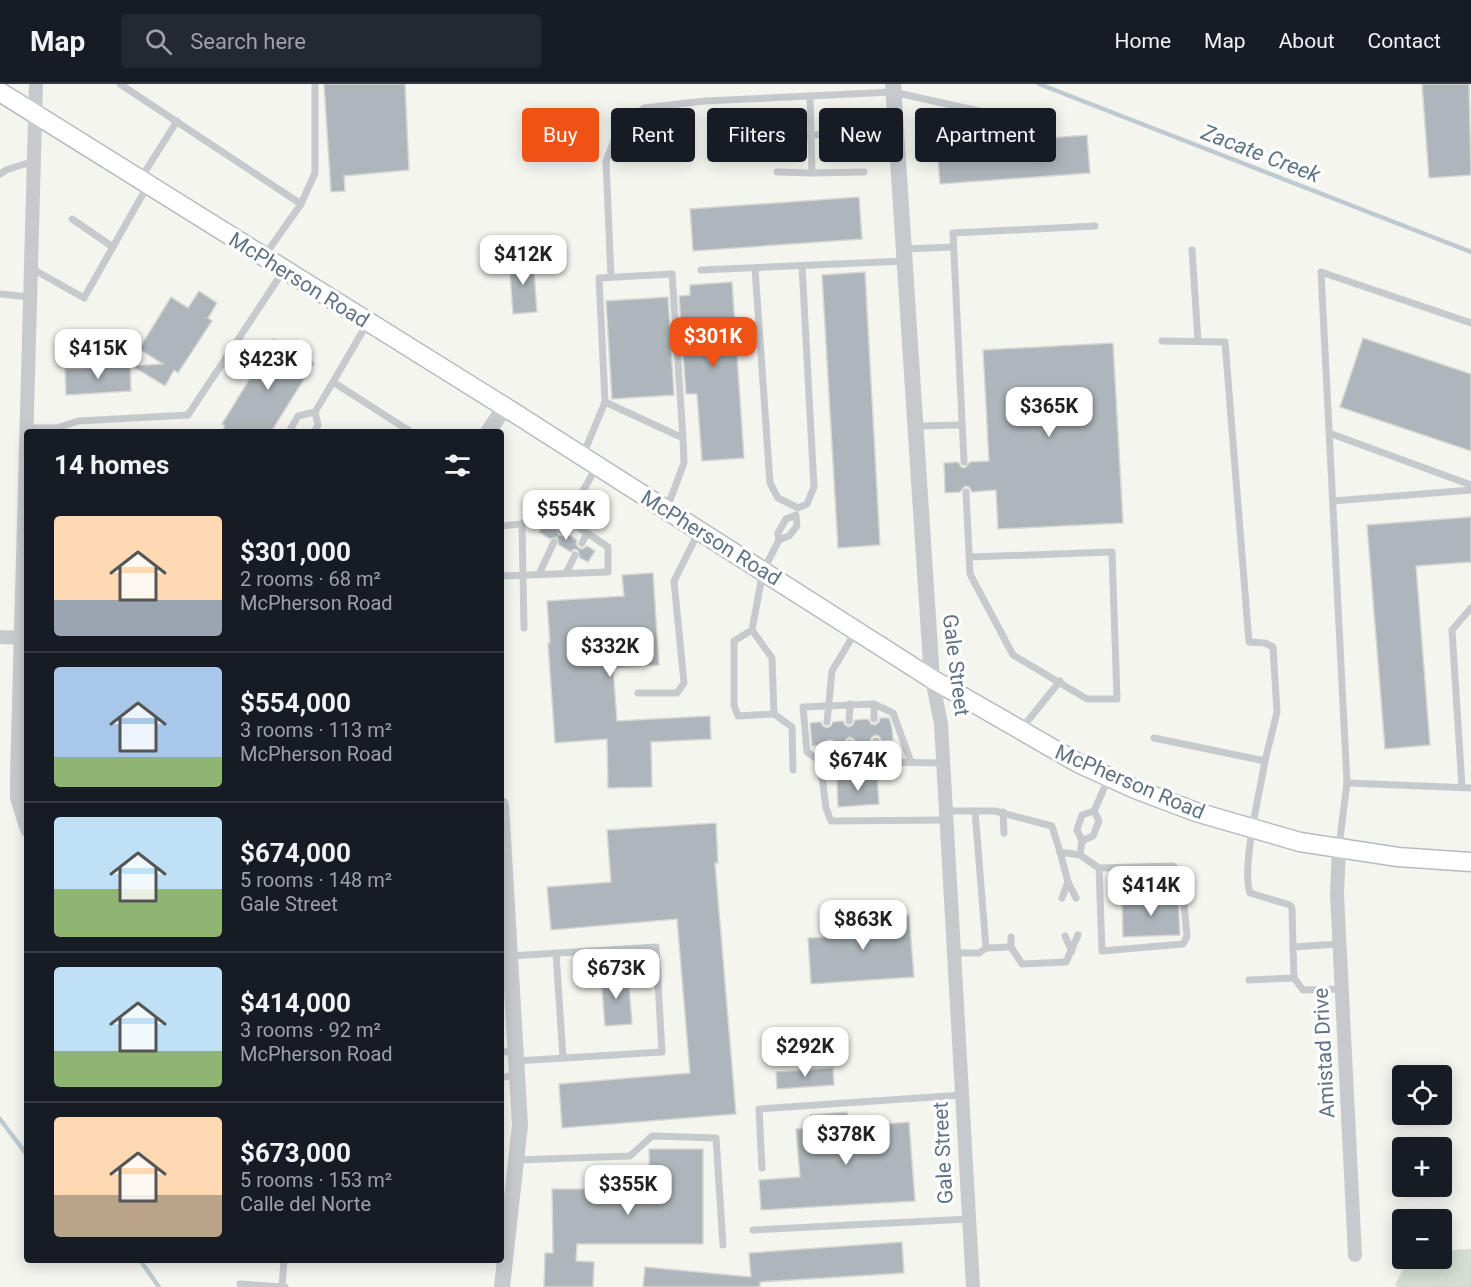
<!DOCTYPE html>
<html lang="en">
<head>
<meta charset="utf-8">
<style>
  body { margin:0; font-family:Roboto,sans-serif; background:#242831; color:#f1f3f6; height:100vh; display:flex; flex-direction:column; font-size:22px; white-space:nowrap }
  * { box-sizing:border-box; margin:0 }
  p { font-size:20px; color:#9ea1a6 }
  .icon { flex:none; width:33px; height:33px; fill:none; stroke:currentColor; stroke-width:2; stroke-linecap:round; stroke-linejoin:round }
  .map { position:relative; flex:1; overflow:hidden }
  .sheet { position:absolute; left:24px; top:345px; width:480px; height:834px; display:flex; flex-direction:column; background:#171b24; border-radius:6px; box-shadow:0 3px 15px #0003 }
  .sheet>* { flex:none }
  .top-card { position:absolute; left:522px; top:24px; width:570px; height:54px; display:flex; gap:12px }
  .controls { position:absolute; left:1392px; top:981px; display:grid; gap:12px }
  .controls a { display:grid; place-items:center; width:60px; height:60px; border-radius:6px; background:#171b24; box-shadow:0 3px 15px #0003; font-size:30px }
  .price { position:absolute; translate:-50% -51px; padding:0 14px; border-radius:12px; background:#fff; color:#222; font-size:20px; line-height:39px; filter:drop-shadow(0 2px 3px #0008) }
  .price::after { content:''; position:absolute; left:50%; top:36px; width:18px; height:14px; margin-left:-9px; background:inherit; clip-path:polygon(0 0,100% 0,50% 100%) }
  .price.selected { background:#f05215; color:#fff }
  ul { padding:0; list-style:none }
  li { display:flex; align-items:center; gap:18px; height:150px; padding:0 30px }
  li+li { border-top:2px solid #363941 }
  li span { display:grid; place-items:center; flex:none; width:168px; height:120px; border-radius:6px; color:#555 }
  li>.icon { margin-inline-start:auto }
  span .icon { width:72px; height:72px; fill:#fffc; stroke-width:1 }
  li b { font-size:26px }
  h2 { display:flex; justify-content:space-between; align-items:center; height:72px; padding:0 30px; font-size:26px }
  .tag { padding:0 21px; border-radius:6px; background:#171b24; box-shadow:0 3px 15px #0003; font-size:21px; line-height:54px }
  .tag.selected { background:#f05215; color:#fff }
  header { display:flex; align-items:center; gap:36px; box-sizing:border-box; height:84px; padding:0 30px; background:#171b24; border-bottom:2px solid #363941 }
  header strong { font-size:28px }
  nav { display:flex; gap:33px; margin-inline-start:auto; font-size:21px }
  .search { width:420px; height:54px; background:#242831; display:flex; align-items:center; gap:15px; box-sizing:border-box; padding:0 21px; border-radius:6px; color:#9ea1a6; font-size:22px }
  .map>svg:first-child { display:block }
  .green { fill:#d5ddd1 }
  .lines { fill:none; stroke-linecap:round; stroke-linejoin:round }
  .stream { stroke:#bfcad0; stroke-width:4.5 }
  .building { fill:#aeb6bb; stroke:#d6d6d3; stroke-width:1.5 }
  .secondary-casing { stroke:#b6bbc0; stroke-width:21 }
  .service { stroke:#c7cacd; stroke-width:7 }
  .minor { stroke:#c7cacd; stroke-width:14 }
  .tertiary { stroke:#c7cacd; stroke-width:16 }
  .secondary { stroke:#fff; stroke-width:18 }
  .labels { text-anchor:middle; stroke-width:6; stroke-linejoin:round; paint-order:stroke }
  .street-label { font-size:21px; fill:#617384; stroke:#fff }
  .water-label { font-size:22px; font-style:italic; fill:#5d7682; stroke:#fff }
</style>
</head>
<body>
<header>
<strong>Map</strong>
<div class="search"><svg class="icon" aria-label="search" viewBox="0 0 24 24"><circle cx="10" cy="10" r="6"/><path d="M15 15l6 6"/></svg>Search here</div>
<nav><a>Home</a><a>Map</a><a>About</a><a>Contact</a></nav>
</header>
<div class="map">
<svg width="1471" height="1203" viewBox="0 0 1471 1203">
  <rect width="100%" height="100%" fill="#f5f5f0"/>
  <path class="green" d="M 1471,1165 L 1471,1203 L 1397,1203 L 1395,1201 L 1409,1175 L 1442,1174 L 1442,1167 Z"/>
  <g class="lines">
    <g class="stream">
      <path d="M 1039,0 L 1471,168"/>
      <path d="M 0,1035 L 27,1071"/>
      <path d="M 140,1176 L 159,1203"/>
    </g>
  </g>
  <g class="building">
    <path d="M 324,0 L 405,0 L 409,86 L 344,92 L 345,107 L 331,108 Z"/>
    <path d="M 1422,0 L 1469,0 L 1471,91 L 1429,94 Z"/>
    <path d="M 1087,51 L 1090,89 L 940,100 L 937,63 Z"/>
    <path d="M 859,113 L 862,155 L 693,167 L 690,125 Z"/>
    <path d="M 533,174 L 537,228 L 513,230 L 509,176 Z"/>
    <path d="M 865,188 L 880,461 L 838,464 L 822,191 Z"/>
    <path d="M 732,198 L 744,374 L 702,377 L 697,310 L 686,310 L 679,212 L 690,211 L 690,201 Z"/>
    <path d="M 199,207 L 217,219 L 208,234 L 212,237 L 178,289 L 174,286 L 165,302 L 132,282 L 163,280 L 139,265 L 171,213 L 188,224 Z"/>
    <path d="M 668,213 L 674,311 L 612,315 L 606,217 Z"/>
    <path d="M 1363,254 L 1471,290 L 1471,367 L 1340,323 Z"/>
    <path d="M 274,255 L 314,279 L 271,348 L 221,348 L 225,342 L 222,340 Z"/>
    <path d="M 1113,259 L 1123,439 L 998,445 L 996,406 L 972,408 L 969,403 L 965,402 L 960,408 L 945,409 L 944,379 L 958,378 L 961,383 L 965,384 L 970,378 L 989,377 L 983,266 Z"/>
    <path d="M 130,282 L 131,307 L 66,311 L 65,285 Z"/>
    <path d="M 1471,433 L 1471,478 L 1416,482 L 1430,661 L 1385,665 L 1367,441 Z"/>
    <path d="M 546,437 L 556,443 L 558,451 L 562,452 L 566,449 L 577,456 L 576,460 L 579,464 L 583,465 L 587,462 L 595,467 L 588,478 L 580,474 L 578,466 L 574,465 L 571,468 L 559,461 L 557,453 L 550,455 L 539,448 Z"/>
    <path d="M 653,489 L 659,581 L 613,584 L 617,637 L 710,632 L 711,655 L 651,658 L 652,703 L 608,704 L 607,655 L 555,659 L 548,559 L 550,559 L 547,517 L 624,512 L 622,491 Z"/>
    <path d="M 880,634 L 889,634 L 892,644 L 893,656 L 882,657 L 879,652 L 875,651 L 871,654 L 870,658 L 856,659 L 854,655 L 850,653 L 846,655 L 844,660 L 835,660 L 832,656 L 828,656 L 823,661 L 812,662 L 810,639 L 821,638 L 823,642 L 827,644 L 831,642 L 833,638 L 843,637 L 845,641 L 849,643 L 853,641 L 855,636 L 868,635 L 871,640 L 875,641 L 879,638 Z"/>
    <path d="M 877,693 L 879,720 L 838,723 L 837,696 Z"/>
    <path d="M 716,739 L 718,779 L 715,779 L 736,1030 L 562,1044 L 559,1000 L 690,989 L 677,835 L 551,846 L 547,803 L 611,798 L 607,746 Z"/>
    <path d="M 1178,812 L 1180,851 L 1123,853 L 1122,814 Z"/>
    <path d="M 909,831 L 914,893 L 811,900 L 808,854 L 830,853 L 829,836 Z"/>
    <path d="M 628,890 L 632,940 L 605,942 L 601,892 Z"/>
    <path d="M 833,984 L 834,1001 L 777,1005 L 776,988 Z"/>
    <path d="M 847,1028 L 849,1043 L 909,1038 L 915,1117 L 761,1126 L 759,1096 L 800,1093 L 796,1045 L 812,1044 L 810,1031 Z"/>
    <path d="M 649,1065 L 703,1065 L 703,1160 L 577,1160 L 576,1177 L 594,1178 L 593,1203 L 544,1203 L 545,1169 L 553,1169 L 552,1105 L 650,1105 Z"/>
    <path d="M 902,1158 L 904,1189 L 760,1198 L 760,1203 L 643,1203 L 645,1183 L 751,1193 L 749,1169 Z"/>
  </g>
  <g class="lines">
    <g class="secondary-casing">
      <path id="secondary" d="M 0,8 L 505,323 L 932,595 L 1078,679 L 1135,705 L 1196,728 L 1300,758 L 1398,773 L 1471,778"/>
    </g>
    <g class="service">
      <path d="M 120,0 L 301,120 L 265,171"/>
      <path d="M 777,52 L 868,49"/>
      <path d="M 777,88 L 812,89 L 810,12"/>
      <path d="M 812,89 L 864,88"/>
      <path d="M 0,90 L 6,86 L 34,77"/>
      <path d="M 141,94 L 177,37"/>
      <path d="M 301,120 L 315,89 L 315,0"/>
      <path d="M 72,135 L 113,163"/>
      <path d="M 905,165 L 953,163"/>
      <path d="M 1192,166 L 1198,257"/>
      <path d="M 31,184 L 84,214 L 148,101"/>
      <path d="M 755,184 L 770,399 L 778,414 L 798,424 L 807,420 L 814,403 L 802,182"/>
      <path d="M 701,186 L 905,177"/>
      <path d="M 611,193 L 606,77 L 618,47 L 644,24 L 705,17 L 893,8 L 1020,36"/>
      <path d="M 0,210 L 30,213"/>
      <path d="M 368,238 L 333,298 L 411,348"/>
      <path d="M 1162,257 L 1225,258 L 1249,558 L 1265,559 L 1273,563 L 1277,628 L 1265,677"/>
      <path d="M 916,342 L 962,341"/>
      <path d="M 27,344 L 57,344 L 78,337 L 188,331 L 284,186"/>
      <path d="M 289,348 L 298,332 L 315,328 L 333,298"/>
      <path d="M 314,348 L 318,341 L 315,328"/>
      <path d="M 1329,349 L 1471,401"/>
      <path d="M 583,371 L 605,318"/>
      <path d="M 964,378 L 953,149 L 1095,142"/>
      <path d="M 966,408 L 970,490 L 1013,571 L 1087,615 L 1117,615 L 1112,468 L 970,473"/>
      <path d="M 1333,417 L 1471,406"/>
      <path d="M 667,424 L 684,379 L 683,354 L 672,190 L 599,194 L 605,318 L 683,354"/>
      <path d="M 796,431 L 797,442 L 789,452 L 779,456 L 778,449 L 786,435 Z"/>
      <path d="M 501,442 L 522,440"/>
      <path d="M 561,446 L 597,382"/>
      <path d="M 582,459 L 587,449"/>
      <path d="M 566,489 L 575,471"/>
      <path d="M 539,490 L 554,458"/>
      <path d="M 501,492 L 608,488 L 608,463 L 545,421 L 522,440 L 524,544"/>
      <path d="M 752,546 L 734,557 L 734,621 L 738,632 L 774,630 L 772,574 L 752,546 L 763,487 L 779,456"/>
      <path d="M 638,609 L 677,609 L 684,599 L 674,497 L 699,447"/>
      <path d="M 874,620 L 874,635"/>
      <path d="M 774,630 L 792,643 L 793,686"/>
      <path d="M 849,637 L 850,620"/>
      <path d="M 827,638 L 832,587 L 856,547"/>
      <path d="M 1022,644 L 1060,597"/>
      <path d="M 1154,654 L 1265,677 C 1260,707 1241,784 1250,809 L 1290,821 L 1292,824 L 1293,863"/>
      <path d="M 876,657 L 876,678"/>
      <path d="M 850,659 L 852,678"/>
      <path d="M 829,661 L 830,677"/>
      <path d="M 820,677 L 807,668 L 803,623 L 874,620 L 893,629 L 911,678"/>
      <path d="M 943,679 L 820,677 L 826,724 L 831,737 L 946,736"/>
      <path d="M 1347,699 L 1471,704"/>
      <path d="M 1462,703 L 1452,546 L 1471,524"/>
      <path d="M 946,727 L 995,727 L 1052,742 L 1060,768 L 1080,771"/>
      <path d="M 1094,727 L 1099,737 L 1093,752 L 1082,757 L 1077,746 L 1082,731 Z"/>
      <path d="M 1094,727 L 1109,693"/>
      <path d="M 1003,728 L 1004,749"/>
      <path d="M 1082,757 L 1080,771 L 1099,784 L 1173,782 L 1181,788 L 1187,852 L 1183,860 L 1102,867 L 1099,784"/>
      <path d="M 1339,762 L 1347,699 L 1321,188 L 1471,239"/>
      <path d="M 1060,768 L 1068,798 L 1076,814"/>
      <path d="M 1062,814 L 1068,798"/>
      <path d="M 1065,852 L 1072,867"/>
      <path d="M 1011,853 L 1011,863 L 1022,880 L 1066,878 L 1078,851"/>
      <path d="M 1339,860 L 1293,863 L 1294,894 L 1303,906 L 1342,905"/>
      <path d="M 986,864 L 1011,863"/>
      <path d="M 556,869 L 563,974"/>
      <path d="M 954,869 L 979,869 L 986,864 L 975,727"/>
      <path d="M 510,872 L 656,863 L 662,968 L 516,977"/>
      <path d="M 1249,896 L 1294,894"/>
      <path d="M 501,968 L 516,967"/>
      <path d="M 501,993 L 517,992"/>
      <path d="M 517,1076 L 630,1072 L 652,1052 L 716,1054 L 723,1161"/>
      <path d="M 762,1084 L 759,1025 L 962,1011"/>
      <path d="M 753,1146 L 969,1135"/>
      <path d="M 240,1200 L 285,1203"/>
      <path d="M 282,1203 L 284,1176"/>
    </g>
    <g class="minor">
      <path d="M 0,553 L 27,554"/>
      <path d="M 932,595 L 941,640 L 973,1203"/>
      <path d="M 27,746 L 17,714 L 17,692 L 36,0"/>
      <path d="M 1339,764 L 1337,810 L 1355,1171"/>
    </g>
    <g class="tertiary">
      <path d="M 893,0 L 932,595"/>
      <path d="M 488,348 L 505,323"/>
      <path d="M 501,721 L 520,1041 L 502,1203"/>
    </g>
    <use href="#secondary" class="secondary"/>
  </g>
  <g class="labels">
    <g class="street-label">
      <text transform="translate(299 196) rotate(32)" y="7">McPherson Road</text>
      <text transform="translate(711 454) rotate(32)" y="7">McPherson Road</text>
      <text transform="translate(956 581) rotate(83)" y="7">Gale Street</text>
      <text transform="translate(1130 698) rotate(23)" y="7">McPherson Road</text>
      <text transform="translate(1324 969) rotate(-93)" y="7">Amistad Drive</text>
      <text transform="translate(943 1069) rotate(-93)" y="7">Gale Street</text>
    </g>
    <g class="water-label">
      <text transform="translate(1261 69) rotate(21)" y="8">Zacate Creek</text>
    </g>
  </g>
</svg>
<div class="controls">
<a><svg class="icon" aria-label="locate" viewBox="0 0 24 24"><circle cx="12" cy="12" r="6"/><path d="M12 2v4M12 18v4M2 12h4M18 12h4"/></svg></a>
<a>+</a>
<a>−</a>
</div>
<b class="price" style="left:523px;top:202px">$412K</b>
<b class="price selected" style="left:713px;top:284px">$301K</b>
<b class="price" style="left:98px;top:296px">$415K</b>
<b class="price" style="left:268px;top:307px">$423K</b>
<b class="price" style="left:1049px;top:354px">$365K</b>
<b class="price" style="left:566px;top:457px">$554K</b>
<b class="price" style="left:610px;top:594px">$332K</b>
<b class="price" style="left:858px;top:708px">$674K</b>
<b class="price" style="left:1151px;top:833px">$414K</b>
<b class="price" style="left:863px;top:867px">$863K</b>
<b class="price" style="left:616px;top:916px">$673K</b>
<b class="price" style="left:805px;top:994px">$292K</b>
<b class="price" style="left:846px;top:1082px">$378K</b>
<b class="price" style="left:628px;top:1132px">$355K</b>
<div class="top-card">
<a class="tag selected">Buy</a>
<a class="tag">Rent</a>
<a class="tag">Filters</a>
<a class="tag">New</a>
<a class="tag">Apartment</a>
</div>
<section class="sheet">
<h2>14 homes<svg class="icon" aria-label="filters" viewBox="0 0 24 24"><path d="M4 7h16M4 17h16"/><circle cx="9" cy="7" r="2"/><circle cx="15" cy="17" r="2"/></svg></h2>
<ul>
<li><span style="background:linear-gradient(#ffd9b3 70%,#9aa5b1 0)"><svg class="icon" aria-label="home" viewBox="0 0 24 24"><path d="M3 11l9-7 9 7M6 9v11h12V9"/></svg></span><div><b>$301,000</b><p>2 rooms · 68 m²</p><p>McPherson Road</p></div></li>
<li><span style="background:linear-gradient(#a9c7e8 75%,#8fb573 0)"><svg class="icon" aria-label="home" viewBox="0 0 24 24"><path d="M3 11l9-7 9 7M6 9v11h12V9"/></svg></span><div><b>$554,000</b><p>3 rooms · 113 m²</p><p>McPherson Road</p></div></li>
<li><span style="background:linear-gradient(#bfe0f5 60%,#8fb573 0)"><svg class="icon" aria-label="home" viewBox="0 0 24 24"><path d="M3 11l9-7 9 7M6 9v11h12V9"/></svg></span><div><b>$674,000</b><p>5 rooms · 148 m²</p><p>Gale Street</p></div></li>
<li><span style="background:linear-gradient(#bfe0f5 70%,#8fb573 0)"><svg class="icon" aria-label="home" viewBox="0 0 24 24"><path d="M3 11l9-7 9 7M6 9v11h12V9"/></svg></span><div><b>$414,000</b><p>3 rooms · 92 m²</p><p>McPherson Road</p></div></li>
<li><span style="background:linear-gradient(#ffd9b3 65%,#b9a48a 0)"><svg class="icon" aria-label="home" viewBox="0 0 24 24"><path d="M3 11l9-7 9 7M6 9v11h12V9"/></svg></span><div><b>$673,000</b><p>5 rooms · 153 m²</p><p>Calle del Norte</p></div></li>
</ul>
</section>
</div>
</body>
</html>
